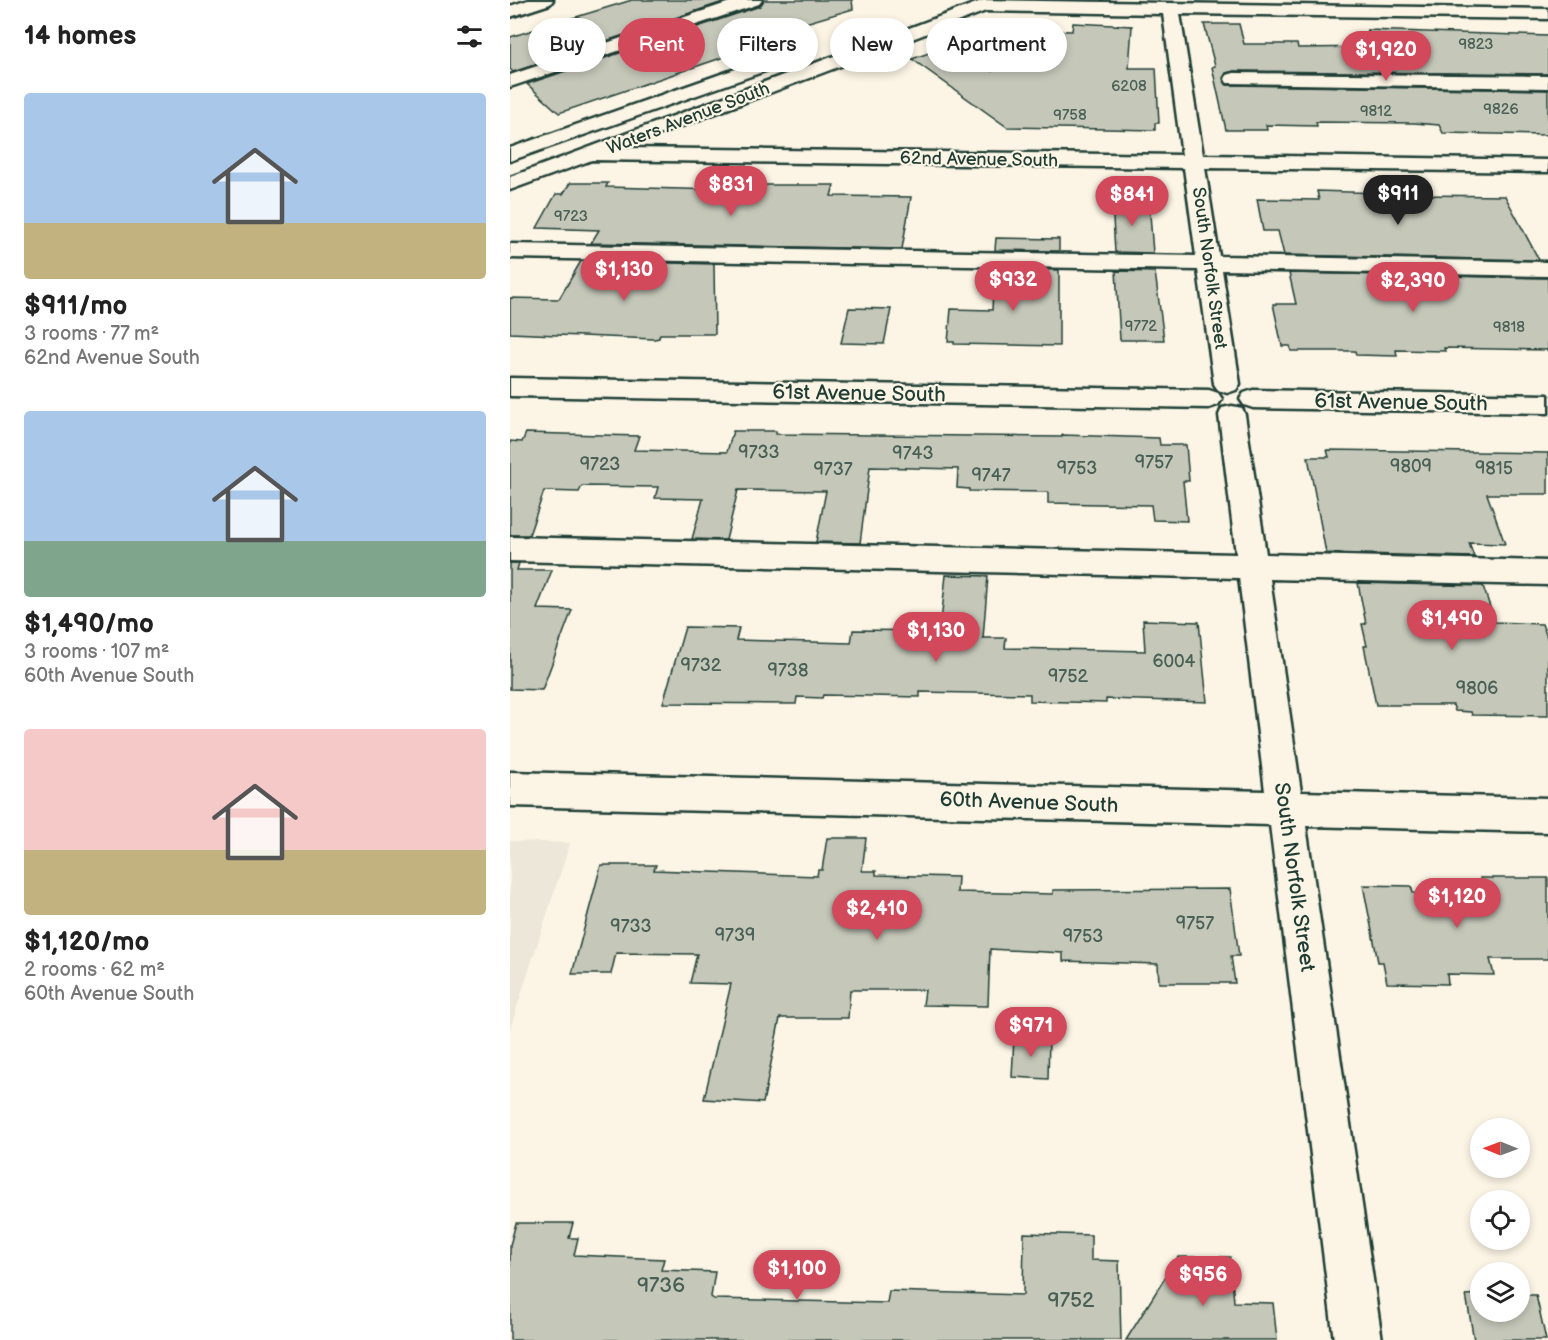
<!DOCTYPE html>
<html lang="en">
<head>
<meta charset="utf-8">
<style>
  body { margin:0; font-family:"Balsamiq Sans",sans-serif; background:#f2f2f2; color:#222; height:100vh; display:flex; flex-direction:column; font-size:22px; white-space:nowrap }
  * { box-sizing:border-box; margin:0 }
  p { font-size:20px; color:#767676 }
  .icon { flex:none; width:33px; height:33px; fill:none; stroke:currentColor; stroke-width:2; stroke-linecap:round; stroke-linejoin:round }
  .map { position:relative; flex:1; overflow:hidden }
  .drawer { display:flex; flex-direction:column; background:#fff; width:510px }
  .drawer>* { flex:none }
  .banner { position:absolute; left:18px; top:18px; width:570px; height:54px; display:flex; gap:12px }
  .needle { width:39px; rotate:271deg }
  .controls { position:absolute; left:960px; top:1118px; display:grid; gap:12px }
  .controls a { display:grid; place-items:center; width:60px; height:60px; border-radius:50%; background:#fff; box-shadow:0 3px 9px #0003; font-size:30px }
  .price { position:absolute; translate:-50% -51px; padding:0 14px; border-radius:21px; background:#d1495b; color:#fff; font-size:20px; line-height:39px; filter:drop-shadow(0 2px 3px #0008) }
  .price::after { content:''; position:absolute; left:50%; top:36px; width:18px; height:14px; margin-left:-9px; background:inherit; clip-path:polygon(0 0,100% 0,50% 100%) }
  .price.current { background:#222; color:#fff }
  ul { padding:0; list-style:none }
  li { display:grid; align-content:center; gap:12px; height:318px; padding:0 24px }
  li span { display:grid; place-items:center; height:186px; border-radius:6px; color:#555 }
  li>.icon { margin-inline-start:auto }
  span .icon { width:108px; height:108px; fill:#fffc; stroke-width:1 }
  li b { font-size:26px }
  h2 { display:flex; justify-content:space-between; align-items:center; height:72px; padding:0 24px; font-size:26px }
  .chip { padding:0 21px; border-radius:27px; background:#fff; box-shadow:0 3px 9px #0003; font-size:21px; line-height:54px }
  .chip.current { background:#d1495b; color:#fff }
  main { display:flex; flex:1; min-height:0 }
  .map>svg:first-child { display:block }
  .built { fill:#ece7d8 }
  .building { fill:#c5c7b9; stroke:#1f3d34; stroke-width:1.5 }
  .lines { fill:none; stroke-linecap:round; stroke-linejoin:round }
  .minor-casing { stroke:#1f3d34; stroke-width:5 }
  .minor { fill:#fcf5e5; fill-rule:evenodd }
  .labels { text-anchor:middle; stroke-width:4.5; stroke-linejoin:round; paint-order:stroke }
  .far-number-label { font-size:15px; fill:#486055 }
  .far-street-label { font-size:18px; fill:#1f3d34; stroke:#fcf5e5 }
  .number-label { font-size:18px; fill:#486055 }
  .street-label { font-size:21px; fill:#1f3d34; stroke:#fcf5e5 }
  .near-number-label { font-size:21px; fill:#486055 }
</style>
</head>
<body>
<main>
<section class="drawer">
<h2>14 homes<svg class="icon" aria-label="filters" viewBox="0 0 24 24"><path d="M4 7h16M4 17h16"/><circle cx="9" cy="7" r="2"/><circle cx="15" cy="17" r="2"/></svg></h2>
<ul>
<li><span style="background:linear-gradient(#a9c7e8 70%,#c2b280 0)"><svg class="icon" aria-label="home" viewBox="0 0 24 24"><path d="M3 11l9-7 9 7M6 9v11h12V9"/></svg></span><div><b>$911/mo</b><p>3 rooms · 77 m²</p><p>62nd Avenue South</p></div></li>
<li><span style="background:linear-gradient(#a9c7e8 70%,#7fa58c 0)"><svg class="icon" aria-label="home" viewBox="0 0 24 24"><path d="M3 11l9-7 9 7M6 9v11h12V9"/></svg></span><div><b>$1,490/mo</b><p>3 rooms · 107 m²</p><p>60th Avenue South</p></div></li>
<li><span style="background:linear-gradient(#f6c9c9 65%,#c2b280 0)"><svg class="icon" aria-label="home" viewBox="0 0 24 24"><path d="M3 11l9-7 9 7M6 9v11h12V9"/></svg></span><div><b>$1,120/mo</b><p>2 rooms · 62 m²</p><p>60th Avenue South</p></div></li>
</ul>
</section>
<div class="map">
<svg width="1038" height="1340" viewBox="0 0 1038 1340">
  <rect width="100%" height="100%" fill="#fcf5e5"/>
  <filter id="ink" filterUnits="userSpaceOnUse"><feTurbulence type="fractalNoise" baseFrequency=".0167" numOctaves="2"/><feDisplacementMap in="SourceGraphic" scale="12" xChannelSelector="R" yChannelSelector="G"/><feConvolveMatrix kernelMatrix="1 2 1 2 8 2 1 2 1" color-interpolation-filters="sRGB"/></filter>
  <g filter="url(#ink)">
    <path class="built" d="M 0,841 L 60,843 L 0,1029 Z"/>
    <g class="building">
      <path d="M 122,0 L 219,0 L 3,72 L 0,69 L 0,37 Z"/>
      <path d="M 254,0 L 342,0 L 343,9 L 275,29 L 276,36 L 49,113 L 17,84 L 250,6 Z"/>
      <path d="M 563,23 L 622,26 L 619,68 L 646,68 L 649,123 L 645,123 L 645,130 L 497,127 L 402,59 L 441,45 L 482,71 L 490,29 L 562,31 Z"/>
      <path d="M 694,24 L 729,24 L 734,44 L 787,44 L 788,48 L 863,47 L 857,30 L 1038,36 L 1038,74 L 724,71 L 716,73 L 713,78 L 717,85 L 1038,90 L 1038,135 L 933,133 L 929,125 L 904,123 L 806,122 L 807,126 L 756,125 L 757,130 L 716,130 L 702,67 L 705,66 Z"/>
      <path d="M 60,183 L 98,183 L 96,187 L 248,191 L 251,185 L 324,185 L 321,196 L 401,197 L 392,249 L 81,243 L 89,230 L 27,228 L 46,194 L 53,194 Z"/>
      <path d="M 870,189 L 904,190 L 906,195 L 995,196 L 1029,260 L 774,255 L 768,231 L 753,231 L 747,199 L 809,200 L 807,191 L 871,193 Z"/>
      <path d="M 602,201 L 639,201 L 643,253 L 605,252 Z"/>
      <path d="M 486,238 L 549,239 L 549,251 L 485,250 Z"/>
      <path d="M 71,261 L 204,264 L 205,334 L 150,334 L 149,338 L 144,339 L 0,333 L 0,298 L 49,299 Z"/>
      <path d="M 484,269 L 549,270 L 549,346 L 444,344 L 444,342 L 438,342 L 441,309 L 482,310 Z"/>
      <path d="M 606,271 L 645,272 L 654,340 L 610,340 Z"/>
      <path d="M 779,273 L 1038,278 L 1038,350 L 934,348 L 935,351 L 886,350 L 887,356 L 846,355 L 845,351 L 781,351 L 780,346 L 772,346 L 763,304 L 786,304 Z"/>
      <path d="M 339,308 L 381,309 L 374,344 L 331,343 Z"/>
      <path d="M 223,431 L 266,431 L 266,434 L 552,437 L 552,435 L 649,438 L 650,445 L 676,445 L 679,481 L 673,481 L 677,521 L 643,520 L 641,505 L 538,503 L 538,492 L 459,491 L 459,489 L 447,488 L 448,469 L 360,467 L 350,543 L 306,542 L 316,491 L 228,490 L 216,540 L 182,539 L 193,499 L 145,498 L 148,487 L 72,486 L 69,492 L 34,491 L 19,535 L 0,535 L 0,441 L 12,442 L 16,433 L 129,436 L 124,450 L 217,452 Z"/>
      <path d="M 817,450 L 1038,453 L 1038,494 L 977,494 L 995,544 L 959,543 L 964,557 L 816,553 L 798,457 L 819,457 Z"/>
      <path d="M 0,563 L 9,563 L 7,570 L 42,570 L 27,609 L 62,610 L 32,690 L 0,689 Z"/>
      <path d="M 436,575 L 478,576 L 473,638 L 496,638 L 495,648 L 635,651 L 633,620 L 689,622 L 697,702 L 596,699 L 596,703 L 520,701 L 520,694 L 410,692 L 410,697 L 313,695 L 312,698 L 287,697 L 286,704 L 153,703 L 175,627 L 229,628 L 226,640 L 341,643 L 343,630 L 430,631 Z"/>
      <path d="M 848,583 L 973,586 L 985,622 L 1032,624 L 1038,640 L 1038,716 L 962,715 L 961,712 L 945,711 L 943,705 L 866,705 L 854,646 L 857,646 L 852,624 L 856,624 Z"/>
      <path d="M 317,838 L 356,838 L 352,871 L 366,871 L 366,875 L 448,877 L 447,892 L 543,894 L 543,890 L 720,889 L 729,956 L 721,956 L 725,983 L 649,983 L 648,964 L 553,961 L 553,953 L 480,949 L 478,1006 L 413,1005 L 415,990 L 340,990 L 338,1018 L 270,1018 L 253,1103 L 194,1099 L 221,984 L 180,983 L 187,954 L 106,953 L 101,974 L 62,974 L 91,865 L 146,865 L 144,870 L 307,876 L 308,870 L 312,870 Z"/>
      <path d="M 970,878 L 1038,878 L 1038,959 L 980,959 L 984,975 L 937,974 L 938,984 L 877,983 L 873,962 L 868,962 L 853,885 L 901,886 L 903,893 L 975,895 Z"/>
      <path d="M 504,1037 L 539,1038 L 538,1079 L 502,1077 Z"/>
      <path d="M 6,1223 L 63,1223 L 59,1238 L 68,1238 L 64,1255 L 154,1259 L 151,1270 L 205,1272 L 201,1297 L 204,1299 L 377,1303 L 379,1291 L 513,1295 L 514,1233 L 581,1235 L 581,1260 L 609,1261 L 611,1340 L 0,1340 L 0,1245 Z"/>
      <path d="M 668,1257 L 720,1257 L 724,1302 L 763,1303 L 767,1340 L 616,1340 Z"/>
      <path d="M 970,1294 L 970,1311 L 1010,1311 L 1010,1295 L 1026,1295 L 1036,1340 L 964,1340 L 956,1295 Z"/>
    </g>
    <g class="lines">
      <g class="minor-casing">
        <g id="minor">
          <path d="M 18,0 L 43,0 L 40,4 L 0,17 L 0,6 Z"/>
          <path d="M 226,0 L 252,0 L 249,4 L 0,87 L 0,75 Z"/>
          <path d="M 474,0 L 1038,9 L 1038,19 L 670,14 L 693,155 L 1038,160 L 1038,172 L 695,168 L 709,256 L 1038,262 L 1038,276 L 712,270 L 730,384 L 726,390 L 717,393 L 708,390 L 704,384 L 688,270 L 0,258 L 0,244 L 686,256 L 674,168 L 82,160 L 0,190 L 0,177 ZM 476,11 L 653,14 L 672,155 L 114,148 Z"/>
          <path d="M 268,54 L 275,56 L 277,60 L 275,64 L 0,161 L 0,148 Z"/>
          <path d="M 724,73 L 1038,76 L 1038,88 L 717,83 L 715,79 L 717,75 Z"/>
          <path d="M 0,378 L 699,390 L 708,393 L 712,399 L 708,405 L 699,408 L 0,396 Z"/>
          <path d="M 743,390 L 1038,395 L 1038,413 L 743,408 L 734,405 L 730,399 L 734,393 Z"/>
          <path d="M 722,406 L 732,408 L 735,415 L 756,554 L 1038,561 L 1038,585 L 760,579 L 791,792 L 1038,798 L 1038,832 L 796,826 L 872,1340 L 824,1340 L 760,825 L 0,806 L 0,772 L 755,791 L 729,578 L 0,561 L 0,537 L 726,554 L 709,415 L 712,408 Z"/>
        </g>
      </g>
      <use href="#minor" class="minor"/>
    </g>
  </g>
  <g class="labels">
    <g class="far-number-label">
      <text x="966" y="49">9823</text>
      <text x="619" y="91">6208</text>
      <text x="991" y="114">9826</text>
      <text x="866" y="116">9812</text>
      <text x="560" y="120">9758</text>
      <text x="61" y="221">9723</text>
      <text x="631" y="331">9772</text>
      <text x="999" y="332">9818</text>
    </g>
    <g class="far-street-label">
      <text transform="translate(178 118) rotate(-21)" y="6">Waters Avenue South</text>
      <text transform="translate(469 159) rotate(1)" y="6">62nd Avenue South</text>
      <text transform="translate(700 268) rotate(82)" y="6">South Norfolk Street</text>
    </g>
    <g class="number-label">
      <text x="249" y="458">9733</text>
      <text x="403" y="459">9743</text>
      <text x="644" y="468">9757</text>
      <text x="90" y="470">9723</text>
      <text x="901" y="472">9809</text>
      <text x="567" y="474">9753</text>
      <text x="984" y="474">9815</text>
      <text x="323" y="475">9737</text>
      <text x="481" y="481">9747</text>
      <text x="664" y="667">6004</text>
      <text x="191" y="671">9732</text>
      <text x="278" y="676">9738</text>
      <text x="558" y="682">9752</text>
      <text x="967" y="694">9806</text>
      <text x="685" y="929">9757</text>
      <text x="121" y="932">9733</text>
      <text x="225" y="941">9739</text>
      <text x="573" y="942">9753</text>
    </g>
    <g class="street-label">
      <text transform="translate(349 393) rotate(1)" y="7">61st Avenue South</text>
      <text transform="translate(891 402) rotate(1)" y="7">61st Avenue South</text>
      <text transform="translate(519 802) rotate(2)" y="7">60th Avenue South</text>
      <text transform="translate(785 877) rotate(82)" y="7">South Norfolk Street</text>
    </g>
    <g class="near-number-label">
      <text x="151" y="1292">9736</text>
      <text x="561" y="1307">9752</text>
    </g>
  </g>
</svg>
<div class="controls">
<a><svg class="needle" viewBox="-14 -14 28 28"><path d="M0-13l5 13h-10z" fill="#e53935"/><path d="M0 13l5-13h-10z" fill="#767676"/></svg></a>
<a><svg class="icon" aria-label="locate" viewBox="0 0 24 24"><circle cx="12" cy="12" r="6"/><path d="M12 2v4M12 18v4M2 12h4M18 12h4"/></svg></a>
<a><svg class="icon" aria-label="layers" viewBox="0 0 24 24"><path d="M12 4l9 5-9 5-9-5zM3 14l9 5 9-5"/></svg></a>
</div>
<b class="price" style="left:876px;top:82px">$1,920</b>
<b class="price" style="left:221px;top:217px">$831</b>
<b class="price current" style="left:888px;top:226px">$911</b>
<b class="price" style="left:622px;top:227px">$841</b>
<b class="price" style="left:114px;top:302px">$1,130</b>
<b class="price" style="left:503px;top:312px">$932</b>
<b class="price" style="left:903px;top:313px">$2,390</b>
<b class="price" style="left:942px;top:651px">$1,490</b>
<b class="price" style="left:426px;top:663px">$1,130</b>
<b class="price" style="left:947px;top:929px">$1,120</b>
<b class="price" style="left:367px;top:941px">$2,410</b>
<b class="price" style="left:521px;top:1058px">$971</b>
<b class="price" style="left:287px;top:1301px">$1,100</b>
<b class="price" style="left:693px;top:1307px">$956</b>
<div class="banner">
<a class="chip">Buy</a>
<a class="chip current">Rent</a>
<a class="chip">Filters</a>
<a class="chip">New</a>
<a class="chip">Apartment</a>
</div>
</div>
</main>
</body>
</html>
